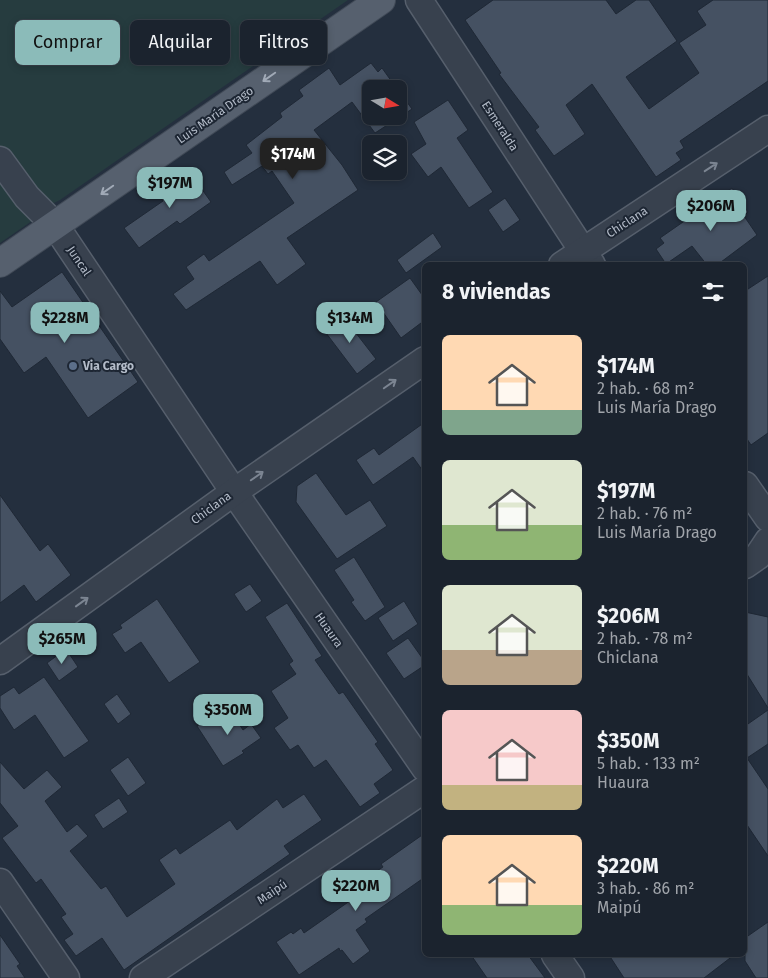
<!DOCTYPE html>
<html lang="es">
<head>
<meta charset="utf-8">
<style>
  body { margin:0; font-family:"Fira Sans",sans-serif; background:#242b36; color:#f1f3f6; height:100vh; display:flex; flex-direction:column; font-size:19px; white-space:nowrap }
  * { box-sizing:border-box; margin:0 }
  p { font-size:16px; color:#a0a4aa }
  .icon { flex:none; width:28px; height:28px; fill:none; stroke:currentColor; stroke-width:2; stroke-linecap:round; stroke-linejoin:round }
  .map { position:relative; flex:1; overflow:hidden }
  .drawer { position:absolute; left:422px; top:262px; width:325px; height:695px; display:flex; flex-direction:column; background:#1b232e; border-radius:8px; box-shadow:0 2px 8px #0003,0 0 0 1px #39404a }
  .drawer>* { flex:none }
  .guide { position:absolute; left:15px; top:20px; width:332px; height:45px; display:flex; gap:10px }
  .needle { width:32px; rotate:101deg }
  .fabs { position:absolute; left:362px; top:80px; display:grid; gap:10px }
  .fabs a { display:grid; place-items:center; width:45px; height:45px; border-radius:8px; background:#1b232e; box-shadow:0 2px 8px #0003,0 0 0 1px #39404a; font-size:25px }
  .price { position:absolute; translate:-50% -42px; padding:0 11px; border-radius:10px; background:#8bbbb9; color:#111; font-size:16px; line-height:32px; filter:drop-shadow(0 1px 2px #0008) }
  .price::after { content:''; position:absolute; left:50%; top:30px; width:15px; height:11px; margin-left:-8px; background:inherit; clip-path:polygon(0 0,100% 0,50% 100%) }
  .price.selected { background:#222; color:#fff }
  ul { padding:0; list-style:none }
  li { display:flex; align-items:center; gap:15px; height:125px; padding:0 20px }
  li span { display:grid; place-items:center; flex:none; width:140px; height:100px; border-radius:8px; color:#555 }
  li>.icon { margin-inline-start:auto }
  span .icon { width:60px; height:60px; fill:#fffc; stroke-width:1 }
  li b { font-size:21px }
  h2 { display:flex; justify-content:space-between; align-items:center; height:60px; padding:0 20px; font-size:21px }
  .pill { padding:0 18px; border-radius:8px; background:#1b232e; box-shadow:0 2px 8px #0003,0 0 0 1px #39404a; font-size:18px; line-height:45px }
  .pill.selected { background:#8bbbb9; color:#111 }
  .map>svg:first-child { display:block }
  .green { fill:#263c3f }
  .building { fill:#455162; stroke:#1f2835 }
  .lines { fill:none; stroke-linecap:round; stroke-linejoin:round }
  .minor-casing { stroke:#565f6c; stroke-width:29 }
  .major-casing { stroke:#414a57; stroke-width:30 }
  .minor { stroke:#38414e; stroke-width:26 }
  .major { stroke:#56606e; stroke-width:28 }
  .oneway { stroke:#a1aab7 }
  .oneway2 { stroke:#7c8592 }
  .service-dot { fill:#5c6f8a; stroke:#1d2633; stroke-width:2 }
  .labels { text-anchor:middle; stroke-width:4; stroke-linejoin:round; paint-order:stroke }
  .street-label { font-size:12px; fill:#b4bcc9; stroke:#1d2633 }
  .poi-label { font-size:12px; font-weight:bold; fill:#b4bcc9; stroke:#1d2633; text-anchor:start }
</style>
</head>
<body>
<div class="map">
<svg width="768" height="978" viewBox="0 0 768 978">
  <rect width="100%" height="100%" fill="#242f3e"/>
  <g class="green">
    <path d="M 0,0 L 348,0 L 60,200 L 54,203 L 39,197 L 0,147 Z"/>
    <path d="M 0,175 L 42,214 L 0,243 Z"/>
  </g>
  <g class="building">
    <path d="M 493,0 L 606,0 L 616,14 L 636,0 L 649,0 L 677,41 L 626,77 L 649,109 L 699,73 L 679,43 L 706,25 L 697,11 L 713,0 L 768,0 L 768,81 L 680,141 L 684,148 L 676,153 L 681,160 L 656,177 L 592,84 L 566,105 L 585,134 L 554,156 L 535,130 L 539,127 L 499,74 L 501,73 L 465,20 Z"/>
    <path d="M 371,63 L 378,72 L 382,68 L 397,89 L 371,89 L 371,116 L 399,116 L 399,91 L 412,109 L 375,133 L 352,102 L 314,130 L 342,165 L 358,190 L 287,238 L 306,264 L 277,285 L 260,261 L 186,310 L 173,294 L 194,279 L 186,267 L 204,254 L 209,261 L 294,203 L 272,171 L 268,174 L 262,166 L 232,185 L 224,172 L 252,153 L 246,145 L 282,117 L 280,113 L 303,96 L 299,90 L 329,68 L 340,85 Z"/>
    <path d="M 448,100 L 468,130 L 457,138 L 493,192 L 469,208 L 441,167 L 428,177 L 411,154 L 426,144 L 414,122 Z"/>
    <path d="M 186,167 L 211,202 L 180,224 L 177,221 L 139,248 L 124,228 L 163,201 L 159,195 L 174,184 L 170,179 Z"/>
    <path d="M 732,188 L 748,212 L 744,216 L 757,235 L 717,265 L 707,265 L 692,246 L 666,264 L 656,249 L 664,243 L 660,238 Z"/>
    <path d="M 505,198 L 520,220 L 503,232 L 488,210 Z"/>
    <path d="M 433,233 L 442,247 L 406,273 L 397,260 Z"/>
    <path d="M 62,272 L 138,382 L 88,418 L 46,357 L 24,373 L 0,339 L 0,291 L 12,307 Z"/>
    <path d="M 768,276 L 768,433 L 751,445 L 745,436 L 745,291 Z"/>
    <path d="M 410,278 L 425,299 L 425,320 L 401,338 L 376,302 Z"/>
    <path d="M 342,315 L 376,359 L 357,374 L 323,329 Z"/>
    <path d="M 425,422 L 425,474 L 413,457 L 373,485 L 356,460 L 374,448 L 379,455 Z"/>
    <path d="M 316,473 L 346,515 L 370,500 L 387,526 L 337,559 L 296,502 L 297,486 Z"/>
    <path d="M 0,495 L 40,551 L 48,544 L 71,575 L 36,602 L 24,585 L 0,603 Z"/>
    <path d="M 354,557 L 385,607 L 365,621 L 351,602 L 354,600 L 334,570 Z"/>
    <path d="M 250,584 L 262,601 L 246,612 L 234,594 Z"/>
    <path d="M 157,599 L 200,662 L 169,683 L 141,642 L 125,653 L 112,634 L 122,628 L 120,625 Z"/>
    <path d="M 404,601 L 418,624 L 393,641 L 378,618 Z"/>
    <path d="M 287,603 L 322,656 L 315,660 L 339,694 L 343,692 L 378,742 L 375,744 L 393,770 L 374,784 L 380,793 L 360,807 L 326,760 L 314,768 L 298,745 L 290,750 L 274,728 L 288,718 L 271,691 L 296,674 L 289,664 L 293,661 L 265,617 Z"/>
    <path d="M 745,612 L 768,617 L 768,708 L 745,671 Z"/>
    <path d="M 408,638 L 425,662 L 425,665 L 404,679 L 386,653 Z"/>
    <path d="M 66,649 L 78,667 L 59,681 L 47,663 Z"/>
    <path d="M 44,677 L 89,741 L 64,758 L 35,715 L 14,730 L 0,708 L 0,696 L 14,687 L 19,694 Z"/>
    <path d="M 117,694 L 131,714 L 118,724 L 104,704 Z"/>
    <path d="M 228,707 L 243,730 L 251,724 L 261,738 L 242,751 L 244,753 L 223,766 L 197,726 Z"/>
    <path d="M 768,710 L 768,744 L 747,758 L 768,789 L 768,856 L 745,822 L 745,726 Z"/>
    <path d="M 128,757 L 146,783 L 128,796 L 110,770 Z"/>
    <path d="M 0,762 L 24,789 L 47,770 L 62,787 L 45,801 L 67,832 L 77,824 L 88,836 L 70,851 L 101,889 L 106,886 L 127,917 L 175,884 L 159,860 L 176,848 L 180,854 L 230,820 L 237,830 L 277,799 L 283,808 L 304,794 L 322,820 L 284,846 L 290,854 L 124,970 L 102,938 L 76,956 L 64,940 L 73,934 L 61,917 L 66,914 L 41,879 L 36,883 L 2,838 L 18,826 L 0,803 Z"/>
    <path d="M 119,798 L 128,812 L 103,829 L 94,815 Z"/>
    <path d="M 425,833 L 425,877 L 365,919 L 367,922 L 356,930 L 370,951 L 353,964 L 342,950 L 340,951 L 339,948 L 299,975 L 276,942 L 291,932 L 293,934 L 301,928 L 304,933 L 374,884 L 369,876 L 383,867 L 381,864 Z"/>
    <path d="M 768,922 L 768,978 L 756,978 L 745,961 L 745,938 Z"/>
    <path d="M 0,935 L 20,964 L 17,966 L 25,978 L 0,978 Z"/>
    <path d="M 471,955 L 528,955 L 545,978 L 487,978 Z"/>
    <path d="M 609,955 L 734,955 L 704,978 L 624,978 Z"/>
  </g>
  <g class="lines">
    <g class="minor-casing">
      <g id="minor">
        <path d="M 419,0 L 592,265"/>
        <path d="M 0,160 L 27,197 L 55,225 L 234,492 L 425,768"/>
        <path d="M 562,265 L 768,129"/>
        <path d="M 745,485 L 768,518"/>
        <path d="M 745,565 L 758,556 L 768,541"/>
        <path d="M 0,661 L 234,492 L 425,360"/>
        <path d="M 0,882 L 66,978"/>
        <path d="M 555,955 L 571,978"/>
        <path d="M 143,978 L 425,789"/>
      </g>
    </g>
    <g class="major-casing">
      <path id="major" d="M 0,263 L 381,0"/>
    </g>
    <use href="#minor" class="minor"/>
    <use href="#major" class="major"/>
  </g>
  <defs><path id="oneway-shaft" d="M-6 0H5M1.5-3L5.5 0L1.5 3" fill="none" stroke-width="1.6" stroke-linecap="round" stroke-linejoin="round" transform="scale(1.25)"/></defs>
  <g class="oneway">
    <use href="#oneway-shaft" transform="translate(269 77) rotate(145)"/>
    <use href="#oneway-shaft" transform="translate(107 190) rotate(145)"/>
  </g>
  <g class="oneway2">
    <use href="#oneway-shaft" transform="translate(711 167) rotate(-33)"/>
    <use href="#oneway-shaft" transform="translate(390 384) rotate(-35)"/>
    <use href="#oneway-shaft" transform="translate(257 476) rotate(-35)"/>
    <use href="#oneway-shaft" transform="translate(82 602) rotate(-36)"/>
  </g>
  <circle class="service-dot" cx="73" cy="366" r="5"/>
  <g class="labels">
    <g class="street-label">
      <text transform="translate(215 115) rotate(-35)" y="4">Luis María Drago</text>
      <text transform="translate(500 126) rotate(57)" y="4">Esmeralda</text>
      <text transform="translate(627 222) rotate(-33)" y="4">Chiclana</text>
      <text transform="translate(79 261) rotate(56)" y="4">Juncal</text>
      <text transform="translate(211 508) rotate(-36)" y="4">Chiclana</text>
      <text transform="translate(329 630) rotate(55)" y="4">Huaura</text>
      <text transform="translate(272 892) rotate(-34)" y="4">Maipú</text>
    </g>
    <g class="poi-label">
      <text x="83" y="370">Via Cargo</text>
    </g>
  </g>
</svg>
<div class="fabs">
<a><svg class="needle" viewBox="-14 -14 28 28"><path d="M0-13l5 13h-10z" fill="#e53935"/><path d="M0 13l5-13h-10z" fill="#a0a4aa"/></svg></a>
<a><svg class="icon" aria-label="layers" viewBox="0 0 24 24"><path d="M12 4l9 5-9 5-9-5zM3 14l9 5 9-5"/></svg></a>
</div>
<b class="price selected" style="left:293px;top:180px">$174M</b>
<b class="price" style="left:170px;top:209px">$197M</b>
<b class="price" style="left:711px;top:232px">$206M</b>
<b class="price" style="left:65px;top:344px">$228M</b>
<b class="price" style="left:350px;top:344px">$134M</b>
<b class="price" style="left:62px;top:665px">$265M</b>
<b class="price" style="left:228px;top:736px">$350M</b>
<b class="price" style="left:356px;top:912px">$220M</b>
<div class="guide">
<a class="pill selected">Comprar</a>
<a class="pill">Alquilar</a>
<a class="pill">Filtros</a>
</div>
<section class="drawer">
<h2>8 viviendas<svg class="icon" aria-label="filters" viewBox="0 0 24 24"><path d="M4 7h16M4 17h16"/><circle cx="9" cy="7" r="2"/><circle cx="15" cy="17" r="2"/></svg></h2>
<ul>
<li><span style="background:linear-gradient(#ffd9b3 75%,#7fa58c 0)"><svg class="icon" aria-label="home" viewBox="0 0 24 24"><path d="M3 11l9-7 9 7M6 9v11h12V9"/></svg></span><div><b>$174M</b><p>2 hab. · 68 m²</p><p>Luis María Drago</p></div></li>
<li><span style="background:linear-gradient(#dfe7d0 65%,#8fb573 0)"><svg class="icon" aria-label="home" viewBox="0 0 24 24"><path d="M3 11l9-7 9 7M6 9v11h12V9"/></svg></span><div><b>$197M</b><p>2 hab. · 76 m²</p><p>Luis María Drago</p></div></li>
<li><span style="background:linear-gradient(#dfe7d0 65%,#b9a48a 0)"><svg class="icon" aria-label="home" viewBox="0 0 24 24"><path d="M3 11l9-7 9 7M6 9v11h12V9"/></svg></span><div><b>$206M</b><p>2 hab. · 78 m²</p><p>Chiclana</p></div></li>
<li><span style="background:linear-gradient(#f6c9c9 75%,#c2b280 0)"><svg class="icon" aria-label="home" viewBox="0 0 24 24"><path d="M3 11l9-7 9 7M6 9v11h12V9"/></svg></span><div><b>$350M</b><p>5 hab. · 133 m²</p><p>Huaura</p></div></li>
<li><span style="background:linear-gradient(#ffd9b3 70%,#8fb573 0)"><svg class="icon" aria-label="home" viewBox="0 0 24 24"><path d="M3 11l9-7 9 7M6 9v11h12V9"/></svg></span><div><b>$220M</b><p>3 hab. · 86 m²</p><p>Maipú</p></div></li>
</ul>
</section>
</div>
</body>
</html>
